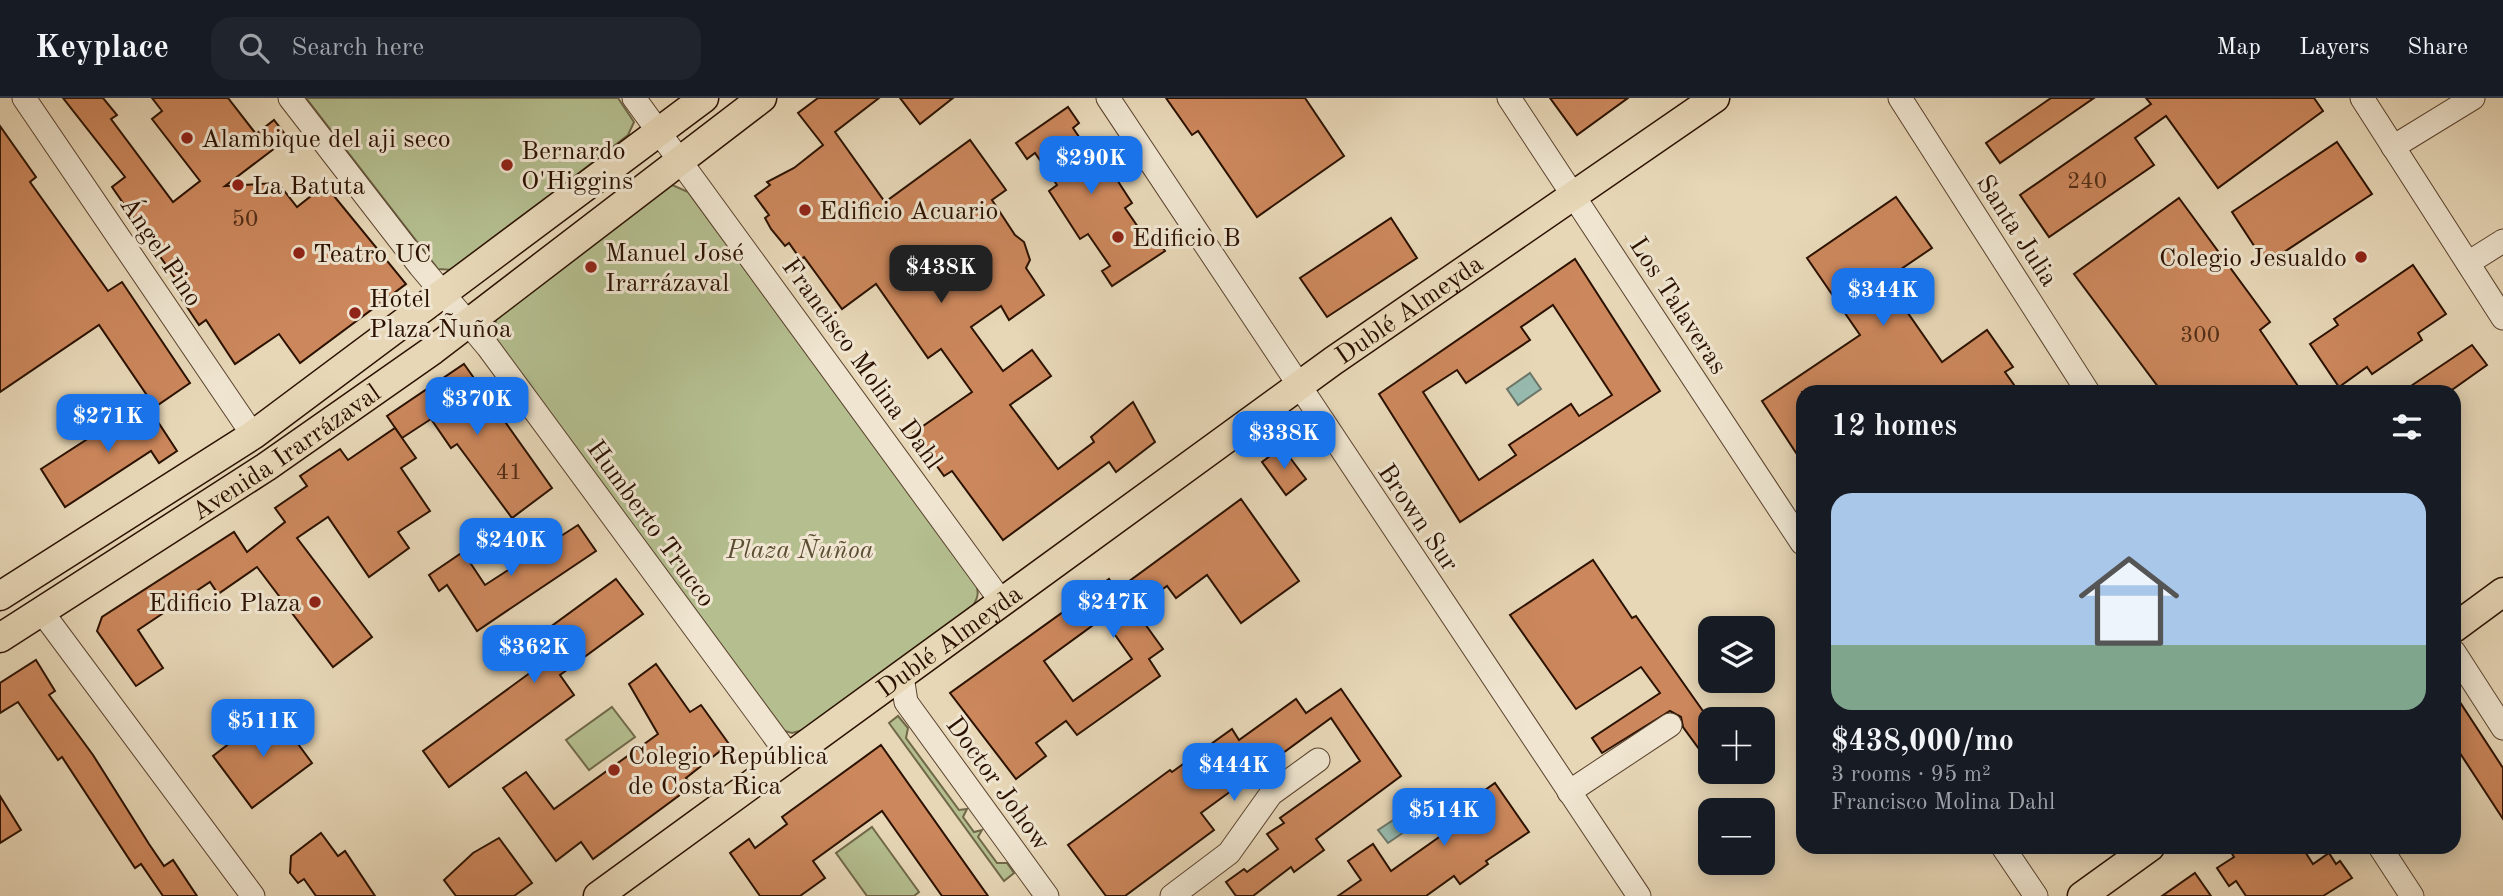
<!DOCTYPE html>
<html lang="en">
<head>
<meta charset="utf-8">
<style>
  body { margin:0; font-family:"Old Standard TT",serif; background:#20242c; color:#f1f3f6; height:100vh; display:flex; flex-direction:column; font-size:26px; white-space:nowrap }
  * { box-sizing:border-box; margin:0 }
  p { font-size:23px; color:#9ea1a6 }
  .icon { flex:none; width:38px; height:38px; fill:none; stroke:currentColor; stroke-width:2; stroke-linecap:round; stroke-linejoin:round }
  .map { position:relative; flex:1; overflow:hidden }
  .side { position:absolute; left:1796px; top:287px; width:665px; height:469px; display:flex; flex-direction:column; background:#171b24; border-radius:21px; box-shadow:0 4px 18px #0003 }
  .side>* { flex:none }
  .tools { position:absolute; left:1698px; top:518px; display:grid; gap:14px }
  .tools a { display:grid; place-items:center; width:77px; height:77px; border-radius:14px; background:#171b24; box-shadow:0 4px 18px #0003; font-size:35px }
  .price { position:absolute; translate:-50% -60px; padding:0 16px; border-radius:14px; background:#1a73e8; color:#fff; font-size:23px; line-height:46px; filter:drop-shadow(0 2px 4px #0008) }
  .price::after { content:''; position:absolute; left:50%; top:42px; width:21px; height:16px; margin-left:-10px; background:inherit; clip-path:polygon(0 0,100% 0,50% 100%) }
  .price.on { background:#222; color:#fff }
  ul { padding:0; list-style:none }
  li { display:grid; align-content:center; gap:14px; height:371px; padding:0 35px }
  li span { display:grid; place-items:center; height:217px; border-radius:21px; color:#555 }
  li>.icon { margin-inline-start:auto }
  span .icon { width:126px; height:126px; fill:#fffc; stroke-width:1 }
  li b { font-size:30px }
  h2 { display:flex; justify-content:space-between; align-items:center; height:84px; padding:0 35px; font-size:30px }
  header { display:flex; align-items:center; gap:42px; box-sizing:border-box; height:98px; padding:0 35px; background:#171b24; border-bottom:2px solid #363941 }
  header strong { font-size:33px }
  nav { display:flex; gap:38px; margin-inline-start:auto; font-size:24px }
  .search { width:490px; height:63px; background:#20242c; display:flex; align-items:center; gap:18px; box-sizing:border-box; padding:0 24px; border-radius:21px; color:#9ea1a6; font-size:26px }
  .map>svg:first-child { display:block }
  .green { fill:#b4be8f; stroke:#706848; stroke-width:2 }
  .water { fill:#97baae; stroke:#6c7668; stroke-width:2 }
  .building { fill:#cc875c; stroke:#2b1100; stroke-width:2; fill-rule:evenodd }
  .lines { fill:none; stroke-linecap:round; stroke-linejoin:round }
  .minor-casing { stroke:#5a422e; stroke-width:25 }
  .major-casing { stroke:#2b1100; stroke-width:31 }
  .minor { stroke:#efe5d0; stroke-width:23 }
  .major { stroke:#e7d7b7; stroke-width:28 }
  .poi-dot { fill:#8f2418; stroke:#efe5d0; stroke-width:2.5 }
  .labels { text-anchor:middle; stroke-width:6; stroke-linejoin:round; paint-order:stroke }
  .number-label { font-size:23px; fill:#532e17 }
  .poi-label { font-size:26px; fill:#2b1100; stroke:#efe5d0; text-anchor:start }
  .street-label { font-size:26px; fill:#2b1100; stroke:#efe5d0 }
  .park-label { font-size:26px; font-style:italic; fill:#5b4e32; stroke:#efe5d0 }
</style>
</head>
<body>
<header>
<strong>Keyplace</strong>
<div class="search"><svg class="icon" aria-label="search" viewBox="0 0 24 24"><circle cx="10" cy="10" r="6"/><path d="M15 15l6 6"/></svg>Search here</div>
<nav><a>Map</a><a>Layers</a><a>Share</a></nav>
</header>
<div class="map">
<svg width="2503" height="798" viewBox="0 0 2503 798">
  <rect width="100%" height="100%" fill="#e7d7b7"/>
  <filter id="stains"><feTurbulence type="fractalNoise" baseFrequency=".00286" numOctaves="4"/><feColorMatrix values="0 0 0 0 .2 0 0 0 0 .09 0 0 0 0 .02 0 0 0 .5 -.17"/></filter>
  <radialGradient id="worn" r=".72"><stop offset=".6" stop-color="#630" stop-opacity="0"/><stop offset="1" stop-color="#630" stop-opacity=".3"/></radialGradient>
  <g class="green">
    <path d="M 306,0 L 618,0 L 634,24 L 628,37 L 454,172 L 438,171 Z"/>
    <path d="M 670,86 L 688,94 L 975,483 C 980,495 978,501 970,512 L 803,632 L 792,635 L 781,632 L 494,240 L 496,221 Z"/>
    <path d="M 612,609 L 635,639 L 589,672 L 566,642 Z"/>
    <path d="M 898,618 L 908,630 L 906,640 L 959,712 L 967,711 L 963,719 L 974,734 L 982,732 L 978,739 L 997,765 L 1007,765 L 1014,775 L 1004,783 L 889,625 Z"/>
    <path d="M 872,729 L 919,794 L 914,798 L 867,798 L 836,755 Z"/>
  </g>
  <g class="water">
    <path d="M 1530,275 L 1541,291 L 1518,307 L 1507,291 Z"/>
    <path d="M 1404,715 L 1413,728 L 1388,745 L 1378,732 Z"/>
  </g>
  <g class="building">
    <path d="M 63,0 L 103,0 L 117,17 L 111,21 L 173,104 L 200,83 L 152,21 L 162,13 L 152,0 L 228,0 L 256,36 L 274,22 L 288,40 L 225,88 L 278,85 L 297,109 L 325,87 L 406,186 L 300,265 L 279,236 L 235,266 L 206,222 L 199,227 L 179,197 L 184,193 L 112,89 L 125,79 Z"/>
    <path d="M 818,0 L 879,0 L 835,34 L 885,104 L 970,42 L 1006,92 L 992,102 L 1015,137 L 1024,144 L 1030,162 L 1026,170 L 1044,197 L 1009,222 L 1001,208 L 971,229 L 1003,273 L 1032,252 L 1051,278 L 1010,307 L 1058,371 L 1094,344 L 1091,339 L 1133,304 L 1155,344 L 1116,374 L 1109,364 L 1003,442 L 952,373 L 944,378 L 913,335 L 972,294 L 941,251 L 928,260 L 876,186 L 842,211 L 804,159 L 801,162 L 789,145 L 785,148 L 771,131 L 765,120 L 769,117 L 755,98 L 770,87 L 767,84 L 794,70 L 823,47 L 798,15 Z"/>
    <path d="M 900,0 L 953,0 L 920,26 Z"/>
    <path d="M 1166,0 L 1305,0 L 1344,58 L 1257,119 L 1198,33 L 1192,37 Z"/>
    <path d="M 1550,0 L 1628,0 L 1577,37 Z"/>
    <path d="M 2051,0 L 2094,0 L 2000,65 L 1986,45 Z"/>
    <path d="M 2146,0 L 2314,0 L 2323,13 L 2218,90 L 2166,18 L 2135,40 L 2154,67 L 2049,139 L 2020,97 L 2151,6 Z"/>
    <path d="M 1068,9 L 1079,25 L 1073,30 L 1094,61 L 1101,57 L 1132,105 L 1125,110 L 1147,142 L 1154,137 L 1165,153 L 1112,188 L 1102,173 L 1110,168 L 1088,136 L 1080,141 L 1049,93 L 1057,87 L 1035,55 L 1027,61 L 1016,45 Z"/>
    <path d="M 0,28 L 36,79 L 30,84 L 108,193 L 122,184 L 190,285 L 155,309 L 99,227 L 0,294 Z"/>
    <path d="M 2337,44 L 2372,96 L 2266,166 L 2232,114 Z"/>
    <path d="M 1896,99 L 1932,150 L 1885,182 L 1942,264 L 1987,232 L 2013,269 L 2005,274 L 2019,294 L 1802,294 L 1802,364 L 1762,303 L 1860,237 L 1807,160 Z"/>
    <path d="M 2179,100 L 2270,224 L 2260,232 L 2302,294 L 2162,294 L 2074,176 Z"/>
    <path d="M 1391,120 L 1417,160 L 1327,219 L 1300,180 Z"/>
    <path d="M 1575,161 L 1660,293 L 1460,424 L 1379,296 ZM 1553,207 L 1612,297 L 1579,318 L 1571,306 L 1509,347 L 1516,357 L 1479,382 L 1423,294 L 1457,272 L 1466,285 L 1530,242 L 1521,229 Z"/>
    <path d="M 2413,167 L 2446,216 L 2418,235 L 2422,242 L 2372,276 L 2367,269 L 2339,289 L 2310,246 L 2338,227 L 2334,221 Z"/>
    <path d="M 2472,247 L 2487,267 L 2449,294 L 2402,294 Z"/>
    <path d="M 464,266 L 552,390 L 512,420 L 457,346 L 451,350 L 431,321 L 402,340 L 387,318 Z"/>
    <path d="M 145,304 L 177,353 L 159,365 L 151,353 L 65,409 L 41,371 Z"/>
    <path d="M 395,330 L 416,360 L 401,370 L 430,413 L 398,434 L 409,450 L 369,479 L 328,419 L 297,440 L 372,539 L 333,569 L 257,469 L 218,496 L 210,484 L 138,532 L 163,570 L 136,588 L 97,533 L 102,519 L 234,434 L 247,454 L 285,424 L 275,410 L 307,388 L 300,378 L 340,351 L 348,362 Z"/>
    <path d="M 1282,349 L 1306,381 L 1286,397 L 1262,364 Z"/>
    <path d="M 1241,401 L 1299,483 L 1241,525 L 1207,477 L 1176,500 L 1167,488 L 1135,512 L 1163,551 L 1149,561 L 1160,578 L 1077,637 L 1066,623 L 1036,645 L 1046,658 L 1016,681 L 950,595 L 1109,481 L 1117,492 ZM 1103,520 L 1132,561 L 1073,603 L 1044,563 Z"/>
    <path d="M 578,427 L 596,453 L 477,533 L 447,487 L 439,493 L 429,477 L 463,454 L 485,487 Z"/>
    <path d="M 1593,462 L 1632,520 L 1636,518 L 1710,623 L 1710,666 L 1683,629 L 1681,619 L 1670,613 L 1602,655 L 1592,640 L 1660,595 L 1641,569 L 1576,611 L 1510,517 Z"/>
    <path d="M 616,481 L 643,516 L 560,577 L 574,597 L 449,689 L 423,653 L 553,558 L 538,538 Z"/>
    <path d="M 36,562 L 55,593 L 49,597 L 93,657 L 149,746 L 164,768 L 173,762 L 197,798 L 163,798 L 141,766 L 135,770 L 62,659 L 58,662 L 18,604 L 0,615 L 0,585 Z"/>
    <path d="M 656,566 L 690,614 L 701,607 L 729,646 L 686,680 L 692,688 L 593,761 L 581,744 L 556,763 L 503,690 L 526,674 L 554,711 L 658,636 L 629,586 Z"/>
    <path d="M 1341,591 L 1401,678 L 1316,741 L 1324,752 L 1294,774 L 1291,769 L 1253,798 L 1236,798 L 1226,784 L 1244,771 L 1247,774 L 1278,751 L 1267,736 L 1284,725 L 1280,720 L 1360,663 L 1331,620 L 1201,715 L 1214,732 L 1125,798 L 1106,798 L 1068,747 L 1170,672 L 1172,674 L 1232,631 L 1239,642 L 1296,601 L 1306,615 Z"/>
    <path d="M 2454,595 L 2503,670 L 2503,721 L 2454,646 Z"/>
    <path d="M 273,612 L 312,665 L 252,710 L 213,658 Z"/>
    <path d="M 881,647 L 988,798 L 942,798 L 882,713 L 813,763 L 825,780 L 800,798 L 760,798 L 730,755 L 749,741 L 755,750 L 787,726 L 782,719 Z"/>
    <path d="M 1495,685 L 1529,734 L 1486,763 L 1488,766 L 1460,786 L 1454,778 L 1426,798 L 1338,798 L 1361,782 L 1348,763 L 1373,746 L 1391,773 L 1442,737 L 1423,710 L 1449,692 L 1461,709 Z"/>
    <path d="M 0,698 L 21,732 L 0,745 Z"/>
    <path d="M 321,735 L 338,758 L 345,753 L 375,798 L 316,798 L 304,781 L 298,785 L 290,775 L 291,758 Z"/>
    <path d="M 499,740 L 532,785 L 514,798 L 456,798 L 444,782 L 473,755 Z"/>
    <path d="M 2228,749 L 2302,749 L 2313,766 L 2329,755 L 2336,766 L 2340,763 L 2352,780 L 2323,798 L 2246,798 L 2236,783 L 2229,788 L 2217,770 L 2234,759 Z"/>
    <path d="M 2195,775 L 2211,798 L 2162,798 Z"/>
  </g>
  <g class="lines">
    <g class="minor-casing">
      <g id="minor">
        <path d="M 24,0 L 253,337"/>
        <path d="M 290,0 L 420,168 L 488,249 L 789,658"/>
        <path d="M 634,0 L 1001,503"/>
        <path d="M 1108,0 L 1639,798"/>
        <path d="M 1509,0 L 1802,445"/>
        <path d="M 1900,0 L 2088,294"/>
        <path d="M 2362,0 L 2503,220"/>
        <path d="M 2393,49 L 2473,0"/>
        <path d="M 2468,165 L 2503,143"/>
        <path d="M 42,514 L 253,798"/>
        <path d="M 2454,554 L 2503,630"/>
        <path d="M 902,578 L 906,604 L 1047,798"/>
        <path d="M 1569,694 L 1670,627"/>
        <path d="M 2003,749 L 2036,798"/>
        <path d="M 2380,749 L 2412,798"/>
        <path d="M 1172,798 L 1229,755 L 1271,696 L 1318,662"/>
      </g>
    </g>
    <g class="major-casing">
      <g id="major">
        <path d="M 0,498 L 253,337 L 704,0"/>
        <path d="M 2454,530 L 2503,494"/>
        <path id="s1" d="M 0,540 L 266,369 L 433,252 L 762,0"/>
        <path id="s2" d="M 598,798 L 1333,263 L 1715,0"/>
        <path d="M 2082,798 L 2150,749"/>
      </g>
    </g>
    <use href="#minor" class="minor"/>
    <use href="#major" class="major"/>
  </g>
  <g class="poi-dot">
    <circle cx="187" cy="40" r="7"/>
    <circle cx="507" cy="67" r="7"/>
    <circle cx="238" cy="87" r="7"/>
    <circle cx="805" cy="112" r="7"/>
    <circle cx="1118" cy="139" r="7"/>
    <circle cx="299" cy="155" r="7"/>
    <circle cx="2361" cy="159" r="7"/>
    <circle cx="591" cy="169" r="7"/>
    <circle cx="355" cy="215" r="7"/>
    <circle cx="315" cy="504" r="7"/>
    <circle cx="614" cy="672" r="7"/>
  </g>
  <g class="labels">
    <g class="number-label">
      <text x="2087" y="90">240</text>
      <text x="245" y="128">50</text>
      <text x="2200" y="244">300</text>
      <text x="509" y="381">41</text>
    </g>
    <g class="poi-label">
      <text x="201" y="49">Alambique del aji seco</text>
      <text x="521" y="61">Bernardo<tspan x="521" dy="30">O'Higgins</tspan></text>
      <text x="252" y="96">La Batuta</text>
      <text x="819" y="121">Edificio Acuario</text>
      <text x="1132" y="148">Edificio B</text>
      <text x="605" y="163">Manuel José<tspan x="605" dy="30">Irarrázaval</tspan></text>
      <text x="313" y="164">Teatro UC</text>
      <text x="2347" y="168" text-anchor="end">Colegio Jesualdo</text>
      <text x="369" y="209">Hotel<tspan x="369" dy="30">Plaza Ñuñoa</tspan></text>
      <text x="301" y="513" text-anchor="end">Edificio Plaza</text>
      <text x="628" y="666">Colegio República<tspan x="628" dy="30">de Costa Rica</tspan></text>
    </g>
    <g class="street-label">
      <text transform="translate(2018 132) rotate(57)" y="9">Santa Julia</text>
      <text transform="translate(162 153) rotate(56)" y="9">Ángel Pino</text>
      <text transform="translate(1679 207) rotate(57)" y="9">Los Talaveras</text>
      <text dy="9" stroke="none"><textPath href="#s2" startOffset="1001">Dublé Almeyda</textPath></text>
      <text transform="translate(863 265) rotate(54)" y="9">Francisco Molina Dahl</text>
      <text dy="9" stroke="none"><textPath href="#s1" startOffset="341">Avenida Irarrázaval</textPath></text>
      <text transform="translate(1419 419) rotate(56)" y="9">Brown Sur</text>
      <text transform="translate(652 425) rotate(54)" y="9">Humberto Trucco</text>
      <text dy="9" stroke="none"><textPath href="#s2" startOffset="434">Dublé Almeyda</textPath></text>
      <text transform="translate(999 685) rotate(54)" y="9">Doctor Johow</text>
    </g>
    <g class="park-label">
      <text x="800" y="460">Plaza Ñuñoa</text>
    </g>
  </g>
  <rect width="100%" height="100%" filter="url(#stains)"/>
  <rect width="100%" height="100%" fill="url(#worn)"/>
</svg>
<div class="tools">
<a><svg class="icon" aria-label="layers" viewBox="0 0 24 24"><path d="M12 4l9 5-9 5-9-5zM3 14l9 5 9-5"/></svg></a>
<a>+</a>
<a>−</a>
</div>
<b class="price" style="left:1091px;top:98px">$290K</b>
<b class="price on" style="left:941px;top:207px">$438K</b>
<b class="price" style="left:1883px;top:230px">$344K</b>
<b class="price" style="left:477px;top:339px">$370K</b>
<b class="price" style="left:108px;top:356px">$271K</b>
<b class="price" style="left:1284px;top:373px">$338K</b>
<b class="price" style="left:511px;top:480px">$240K</b>
<b class="price" style="left:1113px;top:542px">$247K</b>
<b class="price" style="left:534px;top:587px">$362K</b>
<b class="price" style="left:263px;top:661px">$511K</b>
<b class="price" style="left:1234px;top:705px">$444K</b>
<b class="price" style="left:1444px;top:750px">$514K</b>
<section class="side">
<h2>12 homes<svg class="icon" aria-label="filters" viewBox="0 0 24 24"><path d="M4 7h16M4 17h16"/><circle cx="9" cy="7" r="2"/><circle cx="15" cy="17" r="2"/></svg></h2>
<ul>
<li><span style="background:linear-gradient(#a9c7e8 70%,#7fa58c 0)"><svg class="icon" aria-label="home" viewBox="0 0 24 24"><path d="M3 11l9-7 9 7M6 9v11h12V9"/></svg></span><div><b>$438,000/mo</b><p>3 rooms · 95 m²</p><p>Francisco Molina Dahl</p></div></li>
</ul>
</section>
</div>
</body>
</html>
